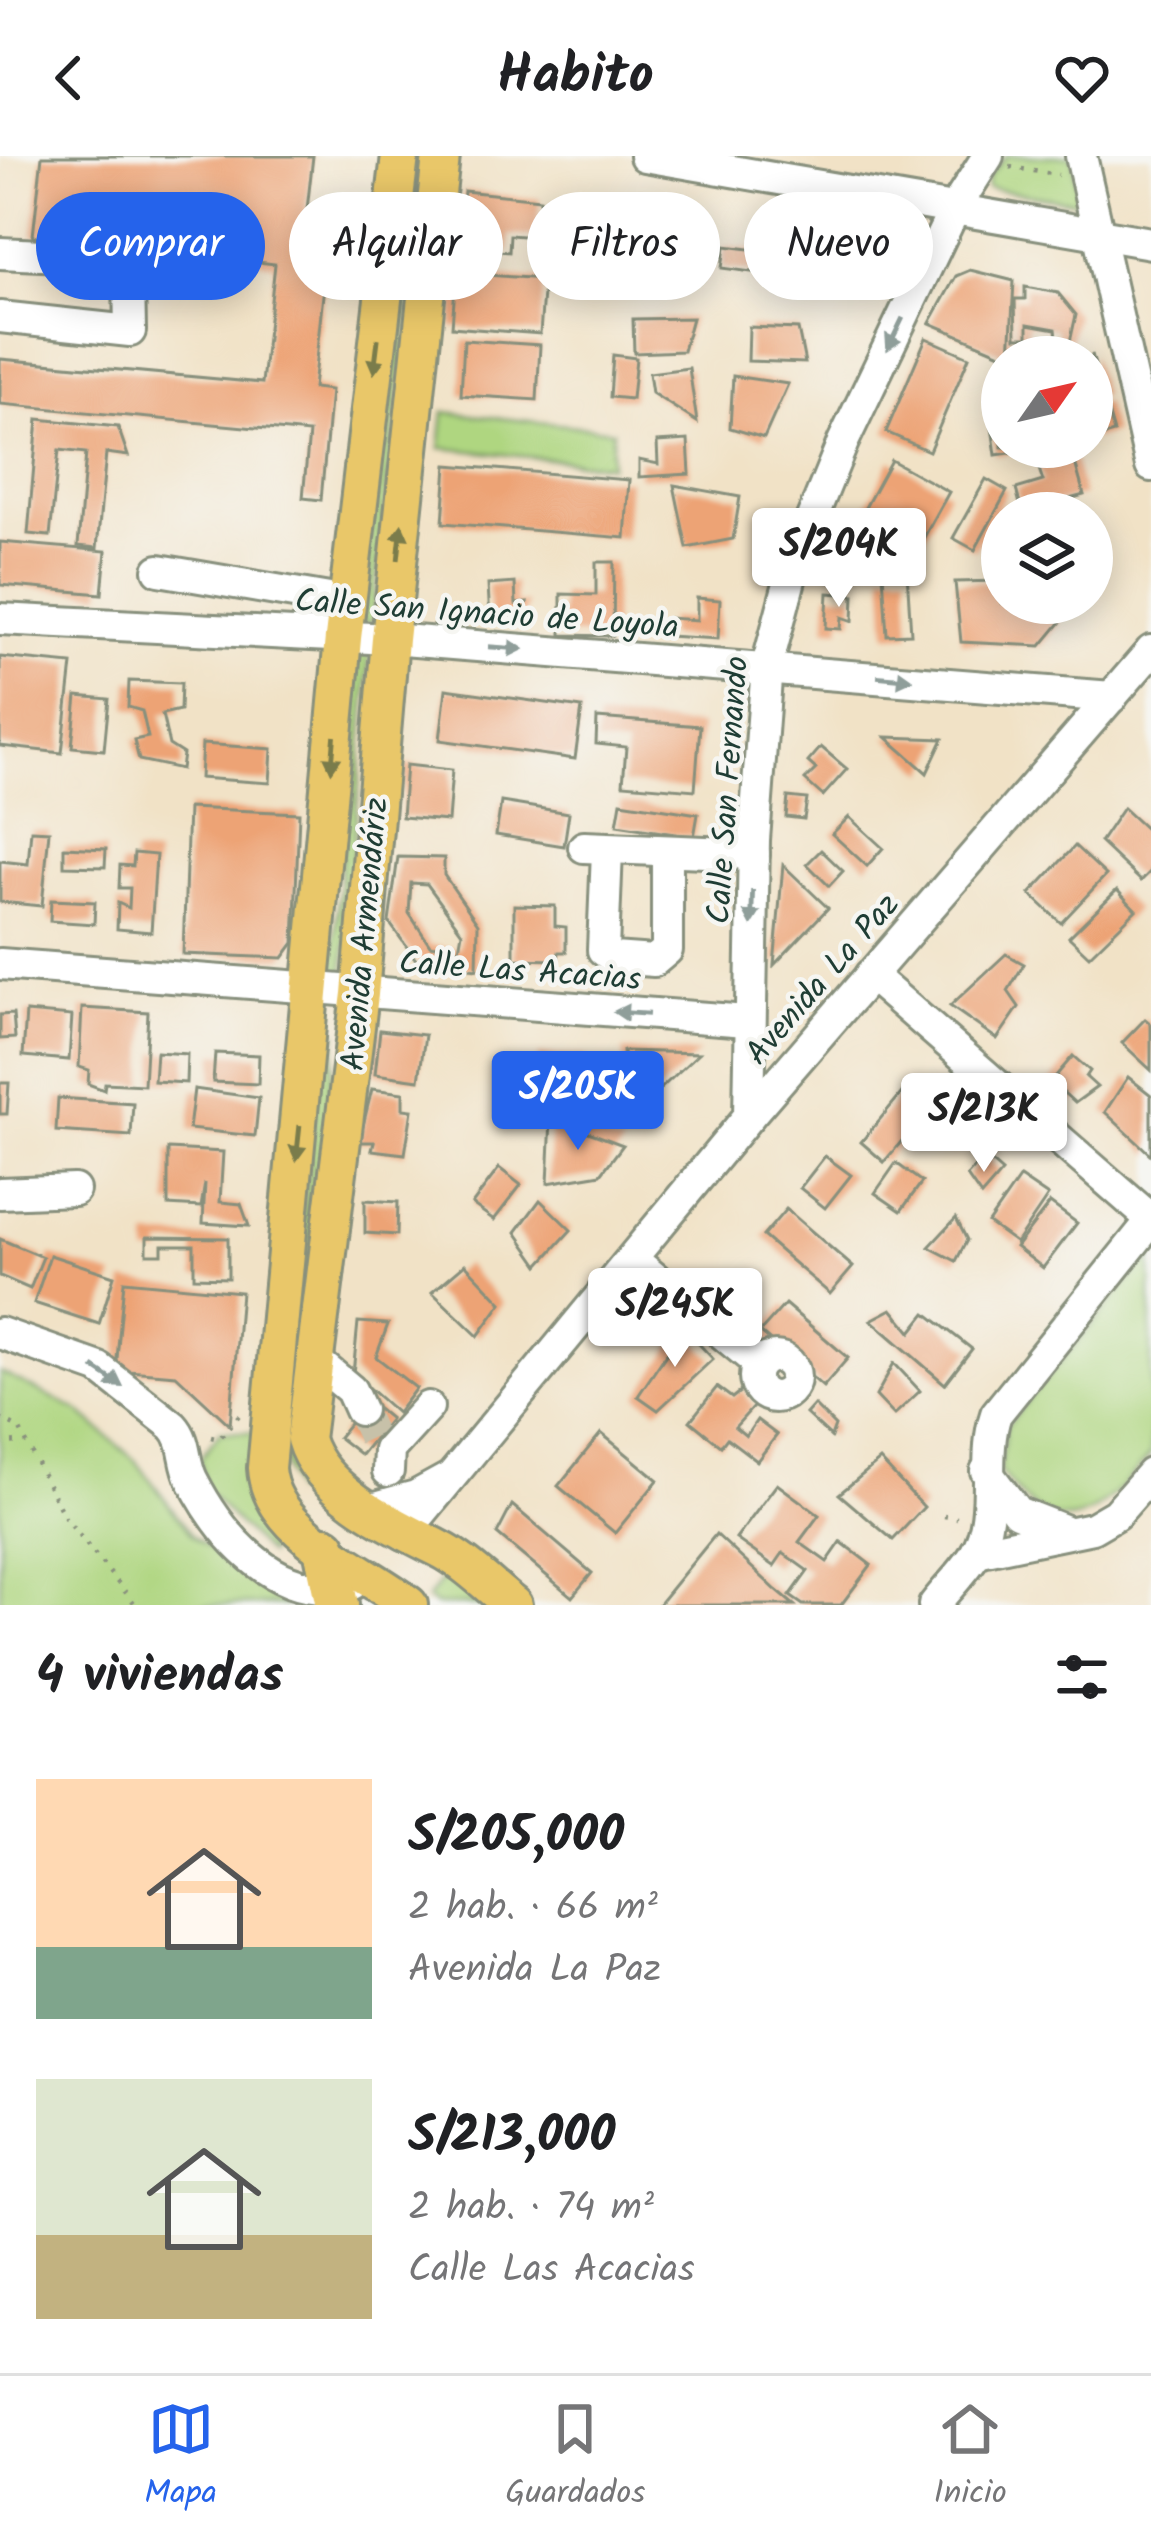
<!DOCTYPE html>
<html lang="es">
<head>
<meta charset="utf-8">
<style>
  body { margin:0; font-family:Kalam,sans-serif; background:#f6f6f6; color:#202124; height:100vh; display:flex; flex-direction:column; font-size:45px; white-space:nowrap }
  * { box-sizing:border-box; margin:0 }
  p { font-size:39px; color:#757577 }
  .icon { flex:none; width:66px; height:66px; fill:none; stroke:currentColor; stroke-width:2; stroke-linecap:round; stroke-linejoin:round }
  .map { position:relative; height:1449px; overflow:hidden }
  .panel { display:flex; flex-direction:column; background:#fff; flex:1 }
  .panel>* { flex:none }
  .guide { position:absolute; left:36px; top:36px; width:1080px; height:108px; display:flex; gap:24px }
  .needle { width:78px; rotate:56deg }
  .tools { position:absolute; left:981px; top:180px; display:grid; gap:24px }
  .tools a { display:grid; place-items:center; width:132px; height:132px; border-radius:50%; background:#fff; box-shadow:0 6px 30px #0003; font-size:60px }
  .price { position:absolute; translate:-50% -102px; padding:0 27px; border-radius:12px; background:#fff; color:#222; font-size:39px; line-height:78px; filter:drop-shadow(0 3px 6px #0008) }
  .price::after { content:''; position:absolute; left:50%; top:72px; width:36px; height:27px; margin-left:-18px; background:inherit; clip-path:polygon(0 0,100% 0,50% 100%) }
  .price.on { background:#2563eb; color:#fff }
  ul { padding:0; list-style:none }
  li { display:flex; align-items:center; gap:36px; height:300px; padding:0 36px }
  li span { display:grid; place-items:center; flex:none; width:336px; height:240px; border-radius:0px; color:#555 }
  li>.icon { margin-inline-start:auto }
  span .icon { width:144px; height:144px; fill:#fffc; stroke-width:1 }
  li b { font-size:51px }
  h2 { display:flex; justify-content:space-between; align-items:center; height:144px; padding:0 36px; font-size:51px }
  .pill { padding:0 42px; border-radius:54px; background:#fff; box-shadow:0 6px 30px #0003; font-size:42px; line-height:108px }
  .pill.on { background:#2563eb; color:#fff }
  header { display:flex; justify-content:space-between; align-items:center; height:156px; padding:0 36px; background:#fff; font-size:54px; font-weight:700 }
  .menu { display:flex; justify-content:space-around; align-items:center; height:168px; border-top:3px solid #e0e0e0; background:#fff; font-size:33px; color:#757577 }
  .menu a { display:grid; justify-items:center; gap:6px }
  .menu .on { color:#2563eb }
  .map>svg:first-child { display:block }
  .green { fill:#afd680; stroke:#678a5a; stroke-width:3 }
  .building { fill:#eda375; fill-rule:evenodd }
  .lines { fill:none; stroke-linecap:round; stroke-linejoin:round }
  .minor-tunnel { stroke:#c7c1a9; stroke-width:30; stroke-dasharray:30 15; stroke-linecap:butt }
  .minor-casing { stroke:#88907d; stroke-width:36 }
  .major-casing { stroke:#88907d; stroke-width:42 }
  .highway-casing { stroke:#88907d; stroke-width:48 }
  .path { stroke:#88907d; stroke-width:4.5; stroke-dasharray:3 9; stroke-linecap:butt }
  .minor { stroke:#fff; stroke-width:30 }
  .major { stroke:#e9c769; stroke-width:36 }
  .highway { stroke:#e9c769; stroke-width:42 }
  .oneway { fill:#8f9e9a }
  .oneway2 { fill:#7a7b4c }
  .labels { text-anchor:middle; stroke-width:9; stroke-linejoin:round; paint-order:stroke }
  .street-label { font-size:33px; fill:#1f3d34; stroke:#f6f6f2 }
</style>
</head>
<body>
<header><svg class="icon" aria-label="back" viewBox="0 0 24 24"><path d="M15 5l-7 7 7 7"/></svg>Habito<svg class="icon" aria-label="heart" viewBox="0 0 24 24"><path d="M12 20l-8-8c-3-5 5-10 8-4 3-6 11-1 8 4z"/></svg></header>
<div class="map">
<svg width="1151" height="1449" viewBox="0 0 1151 1449">
  <rect width="100%" height="100%" fill="#f6f6f2"/>
  <filter id="ink" filterUnits="userSpaceOnUse"><feTurbulence type="fractalNoise" baseFrequency=".00833" numOctaves="2"/><feDisplacementMap in="SourceGraphic" scale="24" xChannelSelector="R" yChannelSelector="G"/><feConvolveMatrix kernelMatrix="1 2 1 2 8 2 1 2 1" color-interpolation-filters="sRGB"/></filter>
  <filter id="wash" filterUnits="userSpaceOnUse"><feTurbulence type="fractalNoise" baseFrequency=".004" numOctaves="4" result="noise"/><feDisplacementMap in="SourceGraphic" scale="48" xChannelSelector="R" yChannelSelector="G"/><feGaussianBlur stdDeviation="2.7" result="paint"/><feColorMatrix in="noise" values="0 0 0 0 0 0 0 0 0 0 0 0 0 0 0 0 0 1.4 0 .05"/><feComposite in="paint" operator="in"/></filter>
  <g filter="url(#wash)">
    <rect width="100%" height="100%" fill="#f1e2c6"/>
    <g class="green">
      <path d="M 413,0 L 425,0 L 371,468 L 360,466 Z"/>
      <path d="M 1006,0 L 1073,0 L 1078,46 L 987,32 L 988,21 Z"/>
      <path d="M 444,256 L 613,274 L 610,309 L 440,292 Z"/>
      <path d="M 359,490 L 370,491 L 343,822 L 332,821 Z"/>
      <path d="M 326,875 L 337,877 L 292,1238 L 294,1292 L 307,1320 L 293,1336 L 285,1312 L 282,1225 Z"/>
      <path d="M 1151,1099 L 1151,1298 C 1098,1361 1060,1398 1000,1315 L 1006,1270 Z"/>
      <path d="M 0,1216 L 78,1255 L 137,1306 L 192,1379 L 285,1449 L 0,1449 Z"/>
      <path d="M 220,1276 L 256,1277 C 250,1320 247,1347 272,1385 L 268,1398 L 205,1334 L 200,1303 Z"/>
      <path d="M 447,1417 L 487,1449 L 435,1449 L 427,1443 Z"/>
    </g>
    <g id="blocks">
      <g class="building">
        <path d="M 42,0 L 313,0 L 302,98 L 327,101 L 313,232 L 331,234 L 321,344 L 303,342 L 309,277 L 0,248 L 0,203 L 262,227 L 275,108 L 33,80 Z"/>
        <path d="M 464,35 L 540,43 L 536,81 L 510,79 L 509,96 L 485,94 L 486,80 L 460,77 Z"/>
        <path d="M 555,52 L 589,56 L 586,91 L 552,88 Z"/>
        <path d="M 634,73 L 695,85 L 689,119 L 627,108 Z"/>
        <path d="M 725,90 L 843,105 L 841,128 L 722,112 Z"/>
        <path d="M 970,114 L 1014,125 L 1010,201 L 930,167 L 956,120 Z"/>
        <path d="M 456,117 L 544,123 L 540,178 L 452,171 Z"/>
        <path d="M 1025,131 L 1058,137 L 1076,159 L 1070,186 L 1057,182 L 1056,173 L 1028,168 L 1028,181 L 1016,181 L 1015,143 L 1025,143 Z"/>
        <path d="M 692,162 L 683,195 L 634,197 L 633,163 Z"/>
        <path d="M 749,171 L 798,173 L 805,207 L 748,205 Z"/>
        <path d="M 926,182 L 969,201 L 929,295 L 886,276 Z"/>
        <path d="M 464,184 L 540,189 L 537,244 L 461,239 Z"/>
        <path d="M 1092,198 L 1103,239 L 1092,242 Z"/>
        <path d="M 613,199 L 636,202 L 632,243 L 610,241 Z"/>
        <path d="M 689,212 L 697,266 L 652,237 L 649,217 Z"/>
        <path d="M 733,220 L 788,228 L 764,282 L 730,272 Z"/>
        <path d="M 1105,246 L 1114,277 L 1092,283 L 1092,250 Z"/>
        <path d="M 1002,255 L 1002,291 L 1030,294 L 996,299 L 990,257 Z"/>
        <path d="M 38,263 L 118,271 L 128,300 L 106,297 L 97,392 L 78,390 L 86,297 L 59,294 L 50,380 L 28,378 Z"/>
        <path d="M 688,284 L 690,318 L 639,321 L 639,304 L 658,308 L 657,286 Z"/>
        <path d="M 1074,303 L 1084,339 L 1022,356 L 1016,333 L 1043,325 L 1039,313 Z"/>
        <path d="M 891,304 L 949,336 L 918,392 L 860,361 Z"/>
        <path d="M 447,309 L 629,324 L 625,382 L 443,367 Z"/>
        <path d="M 986,323 L 1007,335 L 975,394 L 953,382 Z"/>
        <path d="M 674,329 L 740,341 L 733,383 L 687,392 Z"/>
        <path d="M 0,386 L 106,395 L 102,438 L 0,429 Z"/>
        <path d="M 596,406 L 614,406 L 613,480 L 561,479 L 561,438 L 596,439 Z"/>
        <path d="M 907,416 L 911,478 L 887,479 L 883,417 Z"/>
        <path d="M 1002,425 L 1002,447 L 1040,447 L 1061,466 L 1041,490 L 961,486 L 955,426 Z"/>
        <path d="M 515,427 L 516,448 L 527,447 L 523,462 L 490,464 L 488,429 Z"/>
        <path d="M 828,437 L 854,439 L 853,465 L 842,461 L 841,473 L 826,472 Z"/>
        <path d="M 697,442 L 720,444 L 718,483 L 668,480 L 669,462 L 697,464 Z"/>
        <path d="M 0,501 L 72,508 L 62,597 L 0,590 Z"/>
        <path d="M 129,525 L 181,527 L 180,554 L 162,558 L 169,589 L 183,598 L 181,613 L 139,604 L 134,584 L 148,581 L 142,555 L 128,551 Z"/>
        <path d="M 446,533 L 582,552 L 575,603 L 440,584 Z"/>
        <path d="M 77,540 L 109,543 L 104,594 L 72,591 Z"/>
        <path d="M 597,562 L 700,570 L 695,634 L 623,628 L 626,591 L 596,588 Z"/>
        <path d="M 886,581 L 943,583 L 927,617 Z"/>
        <path d="M 202,588 L 272,593 L 270,627 L 200,622 Z"/>
        <path d="M 821,591 L 847,613 L 823,640 L 805,624 L 816,613 L 808,606 Z"/>
        <path d="M 406,609 L 452,614 L 448,665 L 402,661 Z"/>
        <path d="M 788,641 L 807,643 L 804,663 L 786,661 Z"/>
        <path d="M 501,646 L 569,657 L 564,690 L 496,679 Z"/>
        <path d="M 621,646 L 698,658 L 694,681 L 617,669 Z"/>
        <path d="M 188,652 L 299,657 L 294,787 L 283,802 L 183,798 Z"/>
        <path d="M 1123,652 L 1151,678 L 1151,715 L 1141,725 L 1100,686 Z"/>
        <path d="M 849,661 L 883,692 L 867,710 L 832,678 Z"/>
        <path d="M 31,674 L 49,675 L 42,750 L 0,746 L 0,705 L 28,708 Z"/>
        <path d="M 1075,690 L 1106,719 L 1061,767 L 1030,738 Z"/>
        <path d="M 64,691 L 106,693 L 105,711 L 64,710 Z"/>
        <path d="M 821,694 L 843,715 L 829,730 L 807,708 Z"/>
        <path d="M 134,697 L 156,699 L 151,776 L 117,773 L 118,747 L 129,752 L 130,732 L 119,732 L 120,709 L 133,710 Z"/>
        <path d="M 398,701 L 444,702 L 444,719 L 478,768 L 477,813 L 417,805 L 389,766 ZM 411,727 L 427,728 L 462,776 L 459,793 L 430,789 L 409,757 Z"/>
        <path d="M 783,709 L 828,752 L 774,809 Z"/>
        <path d="M 1117,734 L 1136,754 L 1089,800 L 1069,781 Z"/>
        <path d="M 51,744 L 95,746 L 94,768 L 50,765 Z"/>
        <path d="M 514,749 L 555,750 L 555,770 L 566,771 L 566,796 L 559,796 L 558,804 L 514,803 Z"/>
        <path d="M 1006,798 L 1024,808 L 1008,835 L 1019,851 L 997,883 L 950,850 Z"/>
        <path d="M 82,852 L 148,856 L 144,929 L 105,927 L 104,934 L 88,928 L 89,914 L 79,911 Z"/>
        <path d="M 26,856 L 72,860 L 69,904 L 23,900 Z"/>
        <path d="M 13,858 L 15,882 L 0,883 L 0,859 Z"/>
        <path d="M 1145,863 L 1151,868 L 1151,914 L 1122,887 Z"/>
        <path d="M 380,874 L 425,879 L 419,924 L 375,918 Z"/>
        <path d="M 623,895 L 699,897 L 627,964 Z"/>
        <path d="M 156,896 L 187,898 L 186,927 L 154,925 Z"/>
        <path d="M 215,897 L 259,899 L 258,928 L 213,926 Z"/>
        <path d="M 538,899 L 585,901 L 584,935 L 559,927 L 559,943 L 545,943 Z"/>
        <path d="M 1073,900 L 1090,915 L 1086,921 L 1097,931 L 1075,947 L 1064,937 L 1055,947 L 1042,936 Z"/>
        <path d="M 1128,921 L 1151,939 L 1151,999 L 1105,956 Z"/>
        <path d="M 0,927 L 9,927 L 7,958 L 0,958 Z"/>
        <path d="M 194,933 L 259,942 L 255,980 L 189,973 Z"/>
        <path d="M 372,933 L 403,937 L 403,953 L 412,954 L 405,998 L 372,994 L 374,986 L 359,986 Z"/>
        <path d="M 905,933 L 929,953 L 884,1006 L 861,986 Z"/>
        <path d="M 58,942 L 133,947 L 131,980 L 56,975 Z"/>
        <path d="M 551,962 L 623,989 L 601,1018 L 548,1027 Z"/>
        <path d="M 168,993 L 223,996 L 220,1046 L 241,1048 L 249,1070 L 203,1067 L 205,1027 L 201,1051 L 168,1049 Z"/>
        <path d="M 825,1000 L 851,1019 L 825,1052 L 800,1032 Z"/>
        <path d="M 984,1000 L 1002,1016 L 981,1040 L 967,1020 Z"/>
        <path d="M 896,1007 L 922,1026 L 901,1055 L 875,1037 Z"/>
        <path d="M 499,1012 L 521,1029 L 494,1064 L 472,1048 Z"/>
        <path d="M 1020,1021 L 1048,1040 L 1016,1087 L 988,1067 Z"/>
        <path d="M 365,1044 L 398,1046 L 397,1079 L 365,1077 Z"/>
        <path d="M 540,1044 L 571,1074 L 539,1109 L 516,1076 Z"/>
        <path d="M 1050,1047 L 1077,1067 L 1043,1112 L 1016,1091 Z"/>
        <path d="M 786,1053 L 853,1111 L 830,1138 L 763,1080 Z"/>
        <path d="M 956,1062 L 967,1084 L 956,1105 L 929,1091 Z"/>
        <path d="M 147,1081 L 228,1082 L 228,1122 L 194,1121 L 194,1089 L 162,1089 L 162,1098 L 147,1098 Z"/>
        <path d="M 0,1083 L 43,1101 L 30,1133 L 0,1120 Z"/>
        <path d="M 50,1099 L 114,1120 L 99,1168 L 34,1147 Z"/>
        <path d="M 465,1108 L 502,1147 L 478,1180 L 432,1136 Z"/>
        <path d="M 738,1124 L 757,1128 L 738,1162 L 714,1148 Z"/>
        <path d="M 124,1125 L 241,1136 L 230,1269 L 176,1219 L 116,1214 Z"/>
        <path d="M 785,1148 L 848,1202 L 823,1231 L 760,1176 Z"/>
        <path d="M 892,1153 L 911,1176 L 926,1157 L 972,1193 L 945,1228 L 871,1164 Z"/>
        <path d="M 358,1166 L 388,1168 L 376,1201 L 416,1232 L 397,1257 L 353,1218 Z"/>
        <path d="M 684,1172 L 713,1203 L 658,1254 L 638,1240 Z"/>
        <path d="M 894,1207 L 920,1235 L 894,1259 L 876,1240 Z"/>
        <path d="M 717,1231 L 732,1242 L 742,1234 L 754,1250 L 735,1271 L 746,1280 L 757,1264 L 777,1279 L 757,1305 L 727,1282 L 721,1290 L 690,1265 Z"/>
        <path d="M 368,1245 L 390,1263 L 361,1299 L 338,1281 Z"/>
        <path d="M 814,1249 L 835,1270 L 831,1281 L 806,1258 Z"/>
        <path d="M 601,1277 L 658,1324 L 615,1377 L 558,1330 Z"/>
        <path d="M 880,1304 L 924,1351 L 893,1384 L 839,1338 Z"/>
        <path d="M 777,1328 L 819,1359 L 799,1386 L 827,1406 L 841,1386 L 871,1409 L 841,1449 L 803,1449 L 790,1440 L 808,1415 L 783,1397 L 774,1410 L 736,1383 Z"/>
        <path d="M 512,1349 L 592,1417 L 572,1441 L 497,1378 Z"/>
        <path d="M 716,1378 L 776,1434 L 794,1449 L 658,1449 Z"/>
      </g>
    </g>
  </g>
  <g filter="url(#ink)">
    <use href="#blocks" fill-opacity="0" stroke="#88907d" stroke-width="3"/>
    <g class="lines">
      <path class="minor-tunnel" d="M 360,1254 L 374,1284"/>
      <g class="minor-casing">
        <g id="minor">
          <path d="M 645,0 L 1151,87"/>
          <path d="M 1081,0 L 1151,310"/>
          <path d="M 0,97 L 104,102 L 129,122 L 130,175 L 0,161"/>
          <path d="M 159,414 L 347,446"/>
          <path d="M 0,463 L 390,483 L 1112,541"/>
          <path d="M 584,691 L 754,698"/>
          <path d="M 607,694 L 603,794 L 613,802 L 654,805 L 667,794 L 667,696"/>
          <path d="M 0,808 L 747,865"/>
          <path d="M 870,819 L 1151,1063"/>
          <path d="M 749,960 L 754,684 L 767,510 L 796,401 L 843,286 L 955,52 L 988,0"/>
          <path d="M 0,1037 L 74,1034"/>
          <path d="M 632,1103 L 759,1208"/>
          <path d="M 0,1177 L 99,1212 L 173,1270 C 187,1285 183,1305 192,1323 C 222,1382 280,1449 352,1428"/>
          <circle cx="775" cy="1221" r="20"/>
          <path d="M 314,1203 L 351,1234 L 360,1254"/>
          <path d="M 388,1315 L 389,1294 L 428,1251"/>
          <path d="M 986,1315 L 1017,1356 L 1063,1374"/>
          <path d="M 372,1352 L 416,1340 L 447,1323"/>
          <path d="M 404,1378 L 749,960 L 1151,495"/>
          <path d="M 976,1396 L 1092,1372 L 1116,1358 L 1151,1318"/>
          <path d="M 934,1449 C 947,1432 965,1415 976,1397 C 999,1356 981,1302 996,1258 L 1151,1065"/>
        </g>
      </g>
      <g class="major-casing">
        <g id="major">
          <path d="M 400,0 L 343,482 L 266,1312 C 270,1378 364,1413 409,1449"/>
          <path d="M 441,0 L 390,483 L 360,838 L 305,1283 C 320,1336 394,1370 438,1392 C 465,1405 490,1431 513,1449"/>
        </g>
      </g>
      <g class="highway-casing">
        <path id="highway" d="M 325,1392 L 337,1449"/>
      </g>
      <g class="path">
        <path d="M 1010,11 L 1058,19"/>
        <path d="M 0,1263 L 19,1272 L 65,1362 L 136,1449"/>
        <path d="M 211,1281 L 219,1283 L 241,1257"/>
        <path d="M 0,1287 L 23,1286"/>
        <path d="M 944,1360 L 957,1362"/>
      </g>
      <use href="#minor" class="minor"/>
      <use href="#major" class="major"/>
      <use href="#highway" class="highway"/>
    </g>
    <defs><path id="oneway-solid" d="M-6-.8H1V-3.2L6.5 0L1 3.2V.8H-6Z" transform="scale(3)"/></defs>
    <g class="oneway">
      <use href="#oneway-solid" transform="translate(895 178) rotate(116)"/>
      <use href="#oneway-solid" transform="translate(506 492) rotate(4)"/>
      <use href="#oneway-solid" transform="translate(895 522) rotate(5)"/>
      <use href="#oneway-solid" transform="translate(752 752) rotate(92)"/>
      <use href="#oneway-solid" transform="translate(631 857) rotate(-176)"/>
      <use href="#oneway-solid" transform="translate(108 1221) rotate(34)"/>
    </g>
    <g class="oneway2">
      <use href="#oneway-solid" transform="translate(376 200) rotate(97)"/>
      <use href="#oneway-solid" transform="translate(400 386) rotate(-84)"/>
      <use href="#oneway-solid" transform="translate(333 598) rotate(95)"/>
      <use href="#oneway-solid" transform="translate(298 987) rotate(96)"/>
    </g>
  </g>
  <g class="labels">
    <g class="street-label">
      <text transform="translate(487 456) rotate(4)" y="12">Calle San Ignacio de Loyola</text>
      <text transform="translate(726 634) rotate(-86)" y="12">Calle San Fernando</text>
      <text transform="translate(363 778) rotate(-85)" y="12">Avenida Armendáriz</text>
      <text transform="translate(520 813) rotate(4)" y="12">Calle Las Acacias</text>
      <text transform="translate(821 822) rotate(-49)" y="12">Avenida La Paz</text>
    </g>
  </g>
</svg>
<div class="tools">
<a><svg class="needle" viewBox="-14 -14 28 28"><path d="M0-13l5 13h-10z" fill="#e53935"/><path d="M0 13l5-13h-10z" fill="#757577"/></svg></a>
<a><svg class="icon" aria-label="layers" viewBox="0 0 24 24"><path d="M12 4l9 5-9 5-9-5zM3 14l9 5 9-5"/></svg></a>
</div>
<b class="price" style="left:839px;top:454px">S/204K</b>
<b class="price on" style="left:578px;top:997px">S/205K</b>
<b class="price" style="left:984px;top:1019px">S/213K</b>
<b class="price" style="left:675px;top:1214px">S/245K</b>
<div class="guide">
<a class="pill on">Comprar</a>
<a class="pill">Alquilar</a>
<a class="pill">Filtros</a>
<a class="pill">Nuevo</a>
</div>
</div>
<section class="panel">
<h2>4 viviendas<svg class="icon" aria-label="filters" viewBox="0 0 24 24"><path d="M4 7h16M4 17h16"/><circle cx="9" cy="7" r="2"/><circle cx="15" cy="17" r="2"/></svg></h2>
<ul>
<li><span style="background:linear-gradient(#ffd9b3 70%,#7fa58c 0)"><svg class="icon" aria-label="home" viewBox="0 0 24 24"><path d="M3 11l9-7 9 7M6 9v11h12V9"/></svg></span><div><b>S/205,000</b><p>2 hab. · 66 m²</p><p>Avenida La Paz</p></div></li>
<li><span style="background:linear-gradient(#dfe7d0 65%,#c2b280 0)"><svg class="icon" aria-label="home" viewBox="0 0 24 24"><path d="M3 11l9-7 9 7M6 9v11h12V9"/></svg></span><div><b>S/213,000</b><p>2 hab. · 74 m²</p><p>Calle Las Acacias</p></div></li>
</ul>
</section>
<nav class="menu">
<a class="on"><svg class="icon" aria-label="map" viewBox="0 0 24 24"><path d="M3 6l6-2 6 2 6-2v14l-6 2-6-2-6 2zM9 4v14M15 6v14"/></svg>Mapa</a>
<a><svg class="icon" aria-label="saved" viewBox="0 0 24 24"><path d="M7 4h10v16l-5-4-5 4z"/></svg>Guardados</a>
<a><svg class="icon" aria-label="home" viewBox="0 0 24 24"><path d="M3 11l9-7 9 7M6 9v11h12V9"/></svg>Inicio</a>
</nav>
</body>
</html>
